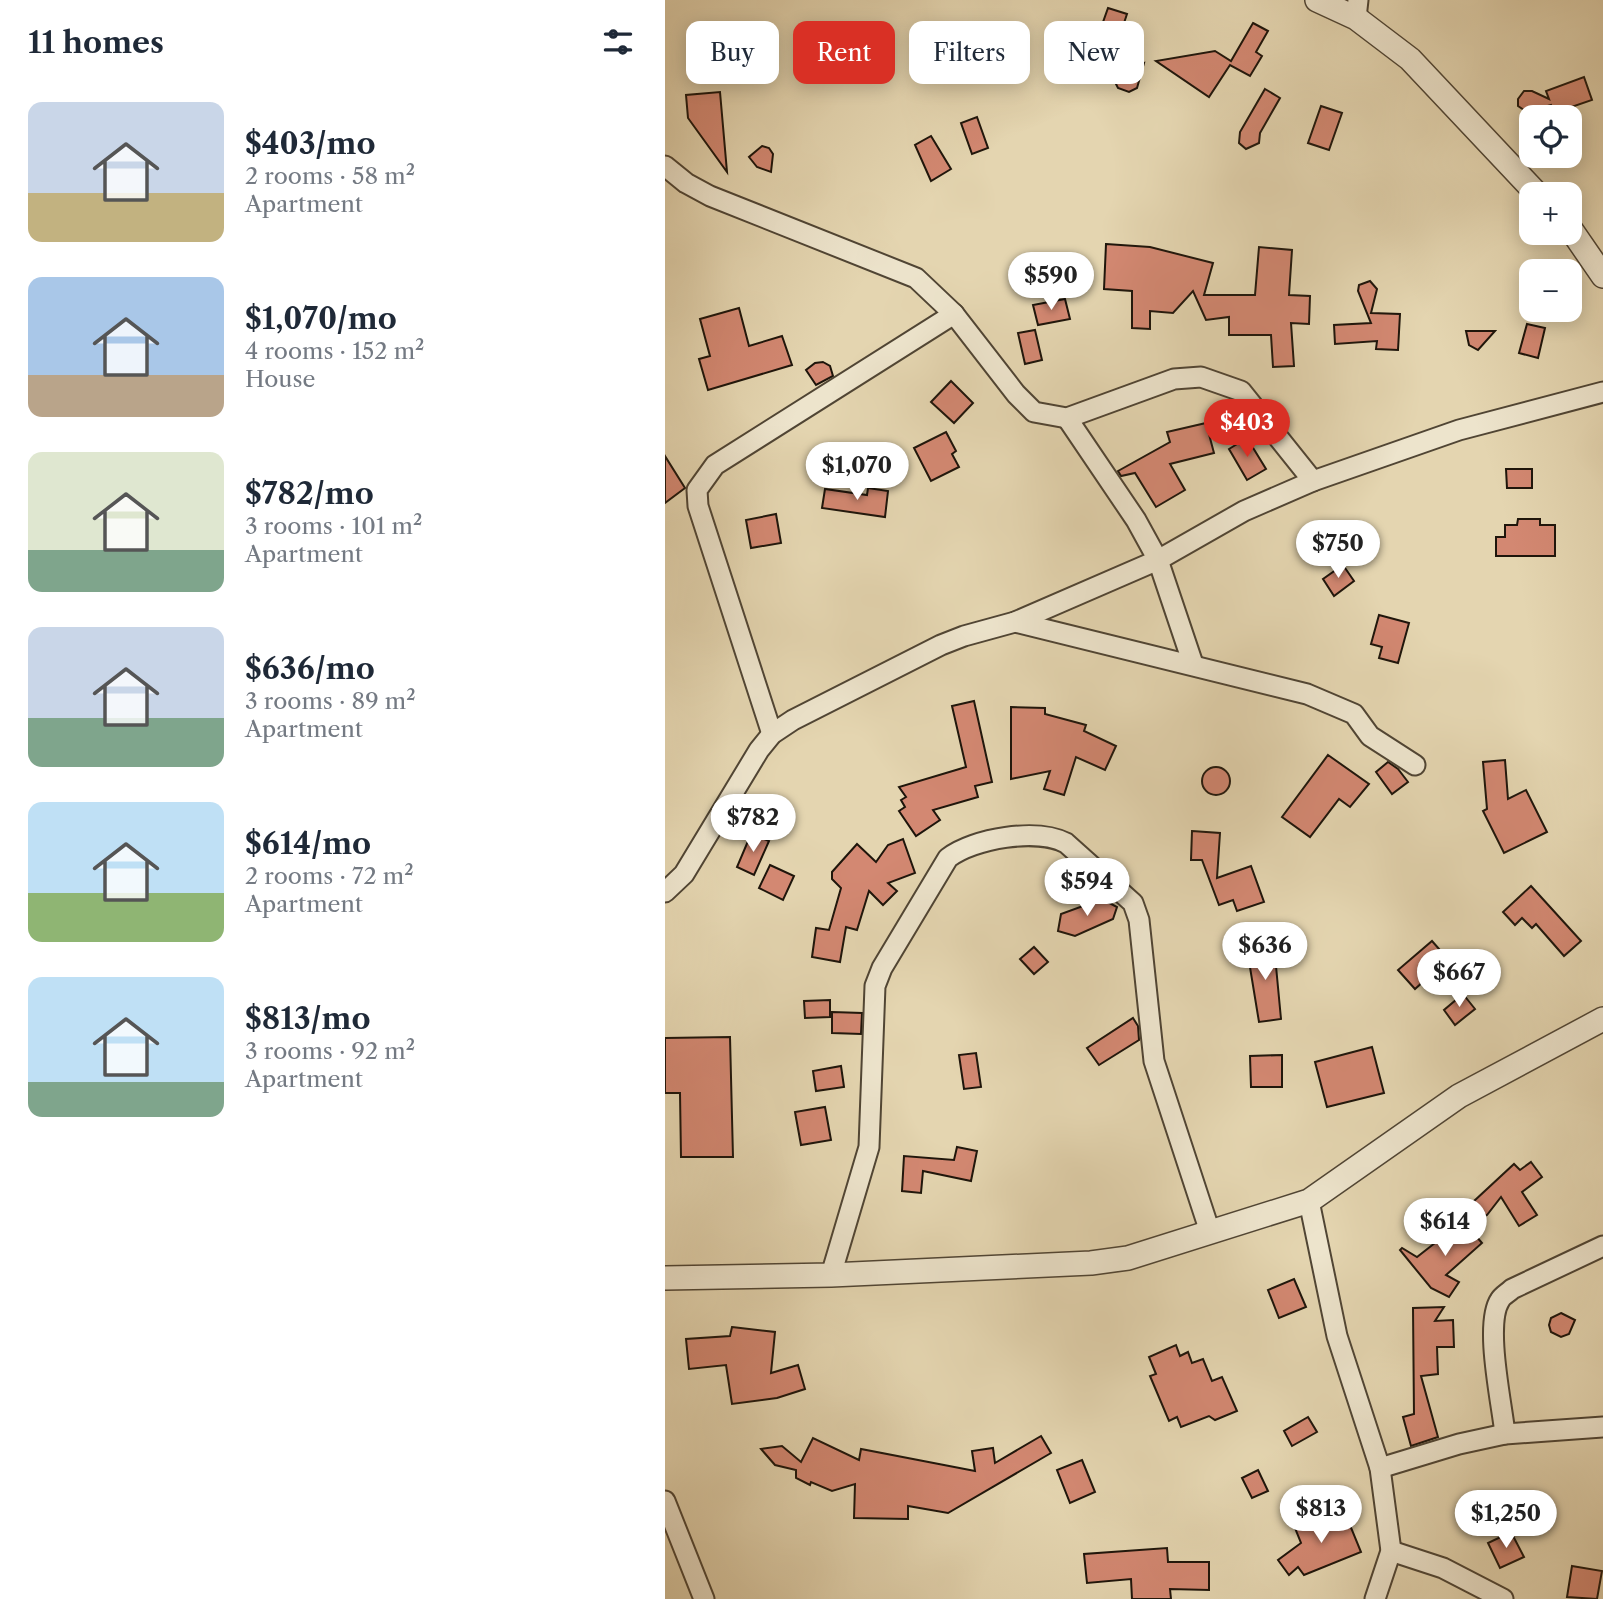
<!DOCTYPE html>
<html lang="en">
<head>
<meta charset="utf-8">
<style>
  body { margin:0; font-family:"Libre Caslon Text",serif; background:#f6f6f7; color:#1f2937; height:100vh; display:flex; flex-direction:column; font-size:26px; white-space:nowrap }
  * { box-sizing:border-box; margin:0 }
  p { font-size:23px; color:#747a83 }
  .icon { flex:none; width:38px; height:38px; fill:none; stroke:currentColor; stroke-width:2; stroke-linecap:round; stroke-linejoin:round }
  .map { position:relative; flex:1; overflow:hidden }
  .drawer { display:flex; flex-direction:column; background:#fff; width:665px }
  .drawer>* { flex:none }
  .banner { position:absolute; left:21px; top:21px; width:665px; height:63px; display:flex; gap:14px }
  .controls { position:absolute; left:854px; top:105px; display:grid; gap:14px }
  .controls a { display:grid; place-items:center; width:63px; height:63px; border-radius:14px; background:#fff; box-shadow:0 4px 18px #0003; font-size:35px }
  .price { position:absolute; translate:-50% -60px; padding:0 16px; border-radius:24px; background:#fff; color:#222; font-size:23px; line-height:46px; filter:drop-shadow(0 2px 4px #0008) }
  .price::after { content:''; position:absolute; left:50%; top:42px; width:21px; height:16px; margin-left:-10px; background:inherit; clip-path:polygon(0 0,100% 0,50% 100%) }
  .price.selected { background:#d93025; color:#fff }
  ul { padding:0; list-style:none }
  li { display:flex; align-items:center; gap:21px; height:175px; padding:0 28px }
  li span { display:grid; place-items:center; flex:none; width:196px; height:140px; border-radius:14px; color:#555 }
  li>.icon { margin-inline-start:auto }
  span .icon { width:84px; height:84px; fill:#fffc; stroke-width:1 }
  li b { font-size:30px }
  h2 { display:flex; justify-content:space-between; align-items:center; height:84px; padding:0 28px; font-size:30px }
  .tag { padding:0 24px; border-radius:14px; background:#fff; box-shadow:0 4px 18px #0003; font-size:24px; line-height:63px }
  .tag.selected { background:#d93025; color:#fff }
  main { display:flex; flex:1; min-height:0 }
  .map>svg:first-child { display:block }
  .building { fill:#d38872; stroke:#1e150b; stroke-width:2 }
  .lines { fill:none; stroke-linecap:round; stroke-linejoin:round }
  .minor-casing { stroke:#504534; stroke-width:23 }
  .tertiary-casing { stroke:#504534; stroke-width:26 }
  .minor { stroke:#ede4cc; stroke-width:19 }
  .tertiary { stroke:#ede4cc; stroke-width:23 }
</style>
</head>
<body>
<main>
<section class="drawer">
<h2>11 homes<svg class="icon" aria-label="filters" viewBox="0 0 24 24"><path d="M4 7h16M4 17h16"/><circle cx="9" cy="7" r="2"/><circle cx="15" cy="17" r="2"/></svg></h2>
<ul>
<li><span style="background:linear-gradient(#c9d6e8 65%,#c2b280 0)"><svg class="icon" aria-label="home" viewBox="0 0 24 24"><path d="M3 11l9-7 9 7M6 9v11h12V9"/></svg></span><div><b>$403/mo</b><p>2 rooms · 58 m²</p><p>Apartment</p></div></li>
<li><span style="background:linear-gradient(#a9c7e8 70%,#b9a48a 0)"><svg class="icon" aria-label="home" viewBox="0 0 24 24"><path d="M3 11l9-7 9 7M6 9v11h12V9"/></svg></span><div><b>$1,070/mo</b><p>4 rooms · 152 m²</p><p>House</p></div></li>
<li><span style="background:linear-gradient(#dfe7d0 70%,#7fa58c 0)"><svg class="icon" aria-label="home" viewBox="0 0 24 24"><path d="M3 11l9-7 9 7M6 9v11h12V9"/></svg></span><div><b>$782/mo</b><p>3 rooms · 101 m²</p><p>Apartment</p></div></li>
<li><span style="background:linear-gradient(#c9d6e8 65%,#7fa58c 0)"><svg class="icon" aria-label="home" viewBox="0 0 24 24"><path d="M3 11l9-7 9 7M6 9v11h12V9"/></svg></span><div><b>$636/mo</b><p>3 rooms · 89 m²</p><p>Apartment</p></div></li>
<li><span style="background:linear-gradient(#bfe0f5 65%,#8fb573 0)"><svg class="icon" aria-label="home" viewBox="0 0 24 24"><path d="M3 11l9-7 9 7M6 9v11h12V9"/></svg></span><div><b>$614/mo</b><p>2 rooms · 72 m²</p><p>Apartment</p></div></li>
<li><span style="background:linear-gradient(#bfe0f5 75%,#7fa58c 0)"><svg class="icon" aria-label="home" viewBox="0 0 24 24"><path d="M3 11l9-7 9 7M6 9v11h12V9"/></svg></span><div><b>$813/mo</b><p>3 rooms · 92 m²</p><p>Apartment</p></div></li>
</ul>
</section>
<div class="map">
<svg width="938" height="1599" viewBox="0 0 938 1599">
  <rect width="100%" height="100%" fill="#e4d5b0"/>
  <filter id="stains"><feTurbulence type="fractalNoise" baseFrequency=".00286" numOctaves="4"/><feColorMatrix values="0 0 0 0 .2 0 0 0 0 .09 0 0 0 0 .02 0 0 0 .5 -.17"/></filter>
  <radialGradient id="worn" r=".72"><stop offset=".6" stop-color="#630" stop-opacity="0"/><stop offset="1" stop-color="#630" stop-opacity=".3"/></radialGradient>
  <g class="building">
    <path d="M 443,8 L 462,14 L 456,32 L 437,25 Z"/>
    <path d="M 588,23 L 603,31 L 591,52 L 597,56 L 585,76 L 565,65 L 544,97 L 491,61 L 550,51 L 566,61 Z"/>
    <path d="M 427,26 L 430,45 L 398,50 L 394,32 Z"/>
    <path d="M 479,63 L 472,88 L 464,92 L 453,88 L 449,80 L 454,70 Z"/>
    <path d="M 919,77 L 927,100 L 889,113 L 886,105 L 862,112 L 853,106 L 853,99 L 859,91 L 867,91 L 884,99 L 881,91 Z"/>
    <path d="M 600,89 L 615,98 L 595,133 L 594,143 L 581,149 L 574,143 L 575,132 Z"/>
    <path d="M 55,92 L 62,172 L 23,118 L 21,95 Z"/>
    <path d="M 656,106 L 677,113 L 664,150 L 643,143 Z"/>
    <path d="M 312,117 L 323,148 L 307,154 L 296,123 Z"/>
    <path d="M 266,136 L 286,169 L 266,181 L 250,145 Z"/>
    <path d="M 97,146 L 104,148 L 108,154 L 106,172 L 92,167 L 84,157 Z"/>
    <path d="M 441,244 L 485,247 L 548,263 L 539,295 L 590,295 L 594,247 L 627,250 L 624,295 L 645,296 L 644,324 L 626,323 L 629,366 L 608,367 L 606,335 L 564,335 L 564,317 L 541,320 L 528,291 L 508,313 L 485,311 L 485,329 L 467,328 L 467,291 L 439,289 Z"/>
    <path d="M 705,281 L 712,289 L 706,313 L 735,314 L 733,350 L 711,349 L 712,341 L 670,344 L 669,325 L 706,323 L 693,291 L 694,285 Z"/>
    <path d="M 400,299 L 405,319 L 373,325 L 368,305 Z"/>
    <path d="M 74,308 L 84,346 L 117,336 L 127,365 L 43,390 L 34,359 L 45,356 L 35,319 Z"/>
    <path d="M 862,324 L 880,328 L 873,358 L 854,353 Z"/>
    <path d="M 370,330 L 377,360 L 360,364 L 353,333 Z"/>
    <path d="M 801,331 L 830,331 L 813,350 L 804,345 Z"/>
    <path d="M 158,362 L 165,366 L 168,376 L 151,385 L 141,370 L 150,363 Z"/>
    <path d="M 286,381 L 308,403 L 289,423 L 266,402 Z"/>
    <path d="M 541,423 L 549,453 L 505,464 L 520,490 L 491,507 L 470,473 L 456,476 L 453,471 L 505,442 L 502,432 Z"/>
    <path d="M 281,432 L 291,451 L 287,454 L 294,467 L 266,481 L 249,448 Z"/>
    <path d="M 582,438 L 601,469 L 582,480 L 564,449 Z"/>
    <path d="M 0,456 L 20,488 L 0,503 Z"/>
    <path d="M 841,469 L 867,469 L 867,488 L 842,488 Z"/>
    <path d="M 203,488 L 223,491 L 220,517 L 157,508 L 160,489 L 202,495 Z"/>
    <path d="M 111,514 L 116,543 L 86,548 L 81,520 Z"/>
    <path d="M 853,519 L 875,519 L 875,525 L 890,525 L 890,556 L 831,556 L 831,537 L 840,537 L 840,525 L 852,525 Z"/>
    <path d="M 678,565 L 689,581 L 669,596 L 658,579 Z"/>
    <path d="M 714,615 L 744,623 L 733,663 L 714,658 L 717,647 L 706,644 Z"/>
    <path d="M 309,701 L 327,782 L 310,786 L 313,797 L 268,810 L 275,820 L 251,836 L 234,811 L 240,807 L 236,800 L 241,797 L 234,787 L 301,767 L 287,706 Z"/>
    <path d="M 346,707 L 380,708 L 380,714 L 421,725 L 419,731 L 451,746 L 440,770 L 411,757 L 399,795 L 379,789 L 385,771 L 346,779 Z"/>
    <path d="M 663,755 L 704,784 L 685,807 L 674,799 L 645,837 L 617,817 Z"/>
    <path d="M 840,760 L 843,799 L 861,790 L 882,832 L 839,853 L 818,811 L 822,809 L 818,762 Z"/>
    <path d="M 723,762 L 733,769 L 743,782 L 727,794 L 711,772 Z"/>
    <circle cx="551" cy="781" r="14"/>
    <path d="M 527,831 L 555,833 L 552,878 L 586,866 L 599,902 L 572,911 L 568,900 L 554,905 L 537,860 L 526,860 Z"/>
    <path d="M 86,834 L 104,841 L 89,875 L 72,867 Z"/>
    <path d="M 238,839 L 250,873 L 223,883 L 232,891 L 218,905 L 204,891 L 192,930 L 181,927 L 175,962 L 147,957 L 151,928 L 164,930 L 176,888 L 167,879 L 167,872 L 192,844 L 211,862 L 223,845 Z"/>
    <path d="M 105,865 L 129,876 L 118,900 L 94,888 Z"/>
    <path d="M 866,886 L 916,941 L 899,956 L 871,924 L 867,928 L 857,918 L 850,925 L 838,912 Z"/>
    <path d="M 437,899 L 452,907 L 448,919 L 410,936 L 393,931 L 396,914 Z"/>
    <path d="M 767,941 L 781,957 L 799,964 L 800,976 L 791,987 L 770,971 L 750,989 L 733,970 Z"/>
    <path d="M 609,945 L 616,1019 L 594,1022 L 582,949 Z"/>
    <path d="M 369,947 L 383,962 L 369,974 L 355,959 Z"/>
    <path d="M 798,994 L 810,1009 L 790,1025 L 779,1010 Z"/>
    <path d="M 165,1000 L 165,1017 L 140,1018 L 139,1001 Z"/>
    <path d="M 167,1012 L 197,1013 L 196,1034 L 167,1033 Z"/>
    <path d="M 468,1018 L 473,1026 L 474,1040 L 434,1065 L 422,1048 Z"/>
    <path d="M 65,1037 L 68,1157 L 16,1157 L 15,1093 L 0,1093 L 0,1038 Z"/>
    <path d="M 707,1047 L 719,1093 L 662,1107 L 650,1062 Z"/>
    <path d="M 311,1053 L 316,1087 L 299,1089 L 294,1055 Z"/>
    <path d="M 617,1055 L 617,1087 L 586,1087 L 585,1056 Z"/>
    <path d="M 176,1066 L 179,1087 L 151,1091 L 148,1071 Z"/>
    <path d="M 160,1107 L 166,1140 L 136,1145 L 130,1112 Z"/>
    <path d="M 292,1147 L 312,1151 L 306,1181 L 258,1171 L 256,1193 L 237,1191 L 239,1156 L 289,1160 Z"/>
    <path d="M 866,1162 L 877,1177 L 857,1192 L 872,1215 L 854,1226 L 836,1197 L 822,1215 L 808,1222 L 808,1202 L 849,1164 L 855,1170 Z"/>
    <path d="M 798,1221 L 817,1243 L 781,1275 L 794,1282 L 784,1297 L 766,1288 L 735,1250 L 737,1248 L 752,1257 Z"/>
    <path d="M 629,1279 L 641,1307 L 614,1318 L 603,1290 Z"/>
    <path d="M 779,1307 L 770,1321 L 788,1320 L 789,1347 L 772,1347 L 773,1374 L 756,1376 L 773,1437 L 746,1446 L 738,1417 L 749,1414 L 748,1308 Z"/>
    <path d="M 896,1313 L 910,1320 L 904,1334 L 896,1337 L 886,1332 L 884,1325 L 886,1318 Z"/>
    <path d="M 67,1327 L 110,1332 L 106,1373 L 133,1365 L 140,1389 L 112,1398 L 67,1404 L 61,1365 L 24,1369 L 21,1339 L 65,1336 Z"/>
    <path d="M 511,1345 L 515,1356 L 523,1352 L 527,1363 L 538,1359 L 547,1381 L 557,1377 L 572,1411 L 550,1420 L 544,1416 L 516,1427 L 512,1417 L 504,1421 L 485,1376 L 491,1374 L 484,1357 Z"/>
    <path d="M 643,1417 L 652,1432 L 627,1446 L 619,1431 Z"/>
    <path d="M 376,1436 L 386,1453 L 283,1513 L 243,1506 L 243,1519 L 189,1518 L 190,1484 L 167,1491 L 146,1482 L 145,1485 L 131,1478 L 131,1470 L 110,1465 L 96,1449 L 117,1446 L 136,1462 L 148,1438 L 194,1460 L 196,1449 L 310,1471 L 307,1451 L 328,1448 L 330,1463 Z"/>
    <path d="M 417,1460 L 430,1492 L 405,1503 L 392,1470 Z"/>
    <path d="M 593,1470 L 603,1491 L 587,1498 L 577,1478 Z"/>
    <path d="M 680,1513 L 696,1552 L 639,1575 L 633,1567 L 624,1575 L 613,1560 L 636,1543 L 630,1528 L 654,1518 L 656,1522 Z"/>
    <path d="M 846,1532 L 859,1557 L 835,1568 L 823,1543 Z"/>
    <path d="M 502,1548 L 503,1562 L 544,1562 L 544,1590 L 505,1589 L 506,1599 L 467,1599 L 466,1579 L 422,1583 L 419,1554 Z"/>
    <path d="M 907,1566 L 937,1571 L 932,1599 L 902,1597 Z"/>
  </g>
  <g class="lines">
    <g class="minor-casing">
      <g id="minor">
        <path d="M 691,18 L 693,0"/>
        <path d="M 0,166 L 21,183 L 45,196 L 251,278 L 289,314 L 351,394 L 369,412 L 402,418 L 509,379 L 536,377 L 576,391 L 648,481"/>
        <path d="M 402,418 L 471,520 L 493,560 L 528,664"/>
        <path d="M 350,622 L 642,694 L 689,714 L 705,736 L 750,765"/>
        <path d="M 107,734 L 33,506 L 32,490 L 50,465 L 289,314"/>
        <path d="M 0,892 L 19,874 L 94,750 L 107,734 L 128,720 L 276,645 L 299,636 L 350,622 L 493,560 L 579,511 L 648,481 L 794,430 L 938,392"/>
        <path d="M 644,1201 L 672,1336 L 715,1468 L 726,1551 L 710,1599"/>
        <path d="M 166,1275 L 204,1147 L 210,986 L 217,968 L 283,858 C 309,838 372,828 401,843 L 468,903 L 474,920 L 489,1061 L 545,1232"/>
        <path d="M 840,1434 C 837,1404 819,1324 835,1300 C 837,1296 843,1293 847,1289 L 938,1246"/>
        <path d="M 715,1468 L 794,1444 L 840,1434 L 938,1427"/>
        <path d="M 0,1501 L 39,1599"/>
        <path d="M 726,1551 L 778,1568 L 838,1599"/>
      </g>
    </g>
    <g class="tertiary-casing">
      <g id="tertiary">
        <path d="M 652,0 L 691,18 L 745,59 L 872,194"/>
        <path d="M 905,228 L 938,276"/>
        <path d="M 0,1278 L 166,1275 L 426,1263 L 463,1258 L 644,1201 L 794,1096 L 938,1019"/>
      </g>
    </g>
    <use href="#minor" class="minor"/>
    <use href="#tertiary" class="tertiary"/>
  </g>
  <rect width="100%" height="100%" filter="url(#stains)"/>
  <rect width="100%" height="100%" fill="url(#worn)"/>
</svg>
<div class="controls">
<a><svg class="icon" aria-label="locate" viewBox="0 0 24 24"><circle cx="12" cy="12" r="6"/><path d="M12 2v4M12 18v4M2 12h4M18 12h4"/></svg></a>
<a>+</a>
<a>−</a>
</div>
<b class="price" style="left:386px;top:312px">$590</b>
<b class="price selected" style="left:582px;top:459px">$403</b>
<b class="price" style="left:192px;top:502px">$1,070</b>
<b class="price" style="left:673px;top:580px">$750</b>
<b class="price" style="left:88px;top:854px">$782</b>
<b class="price" style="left:422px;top:918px">$594</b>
<b class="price" style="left:600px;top:982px">$636</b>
<b class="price" style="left:794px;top:1009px">$667</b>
<b class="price" style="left:780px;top:1258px">$614</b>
<b class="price" style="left:656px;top:1545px">$813</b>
<b class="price" style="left:841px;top:1550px">$1,250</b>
<div class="banner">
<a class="tag">Buy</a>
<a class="tag selected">Rent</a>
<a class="tag">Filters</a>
<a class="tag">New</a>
</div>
</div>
</main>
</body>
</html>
